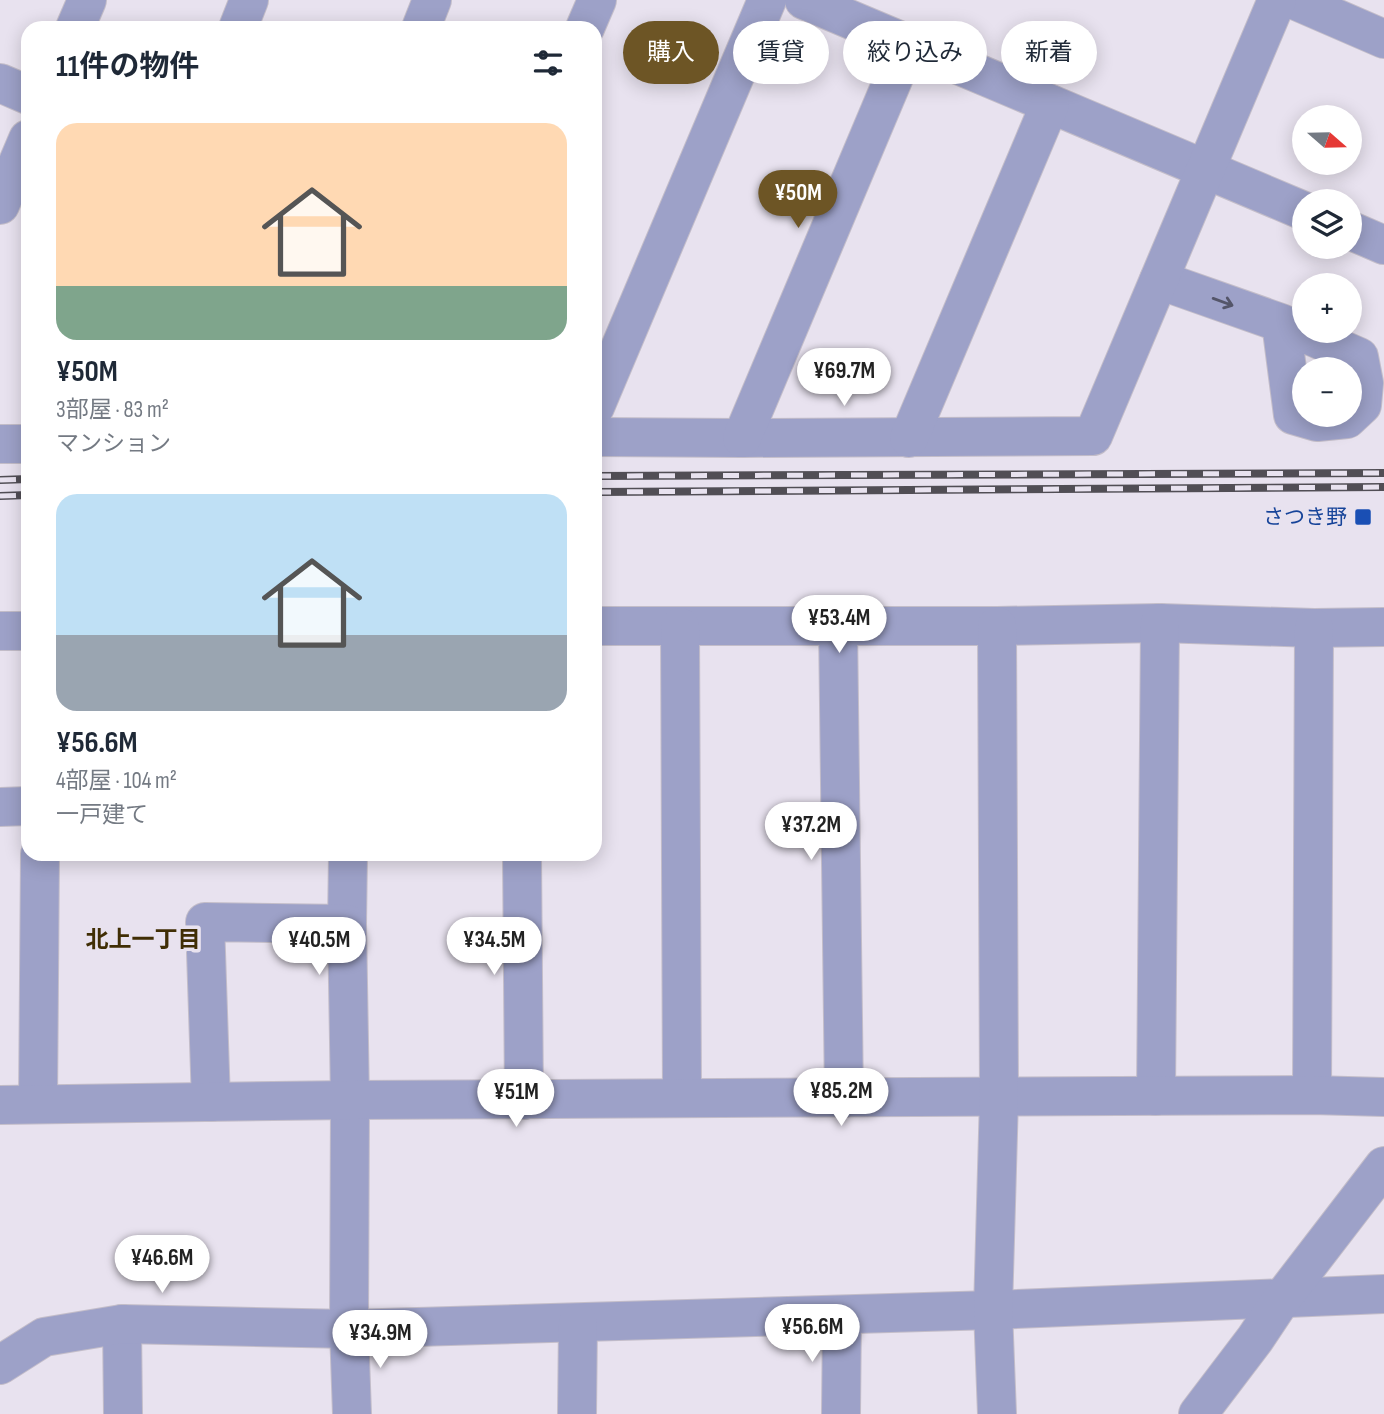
<!DOCTYPE html>
<html lang="ja">
<head>
<meta charset="utf-8">
<style>
  body { margin:0; font-family:"Sofia Sans Condensed","Noto Sans JP",sans-serif; background:#f2f2f3; color:#1f2937; height:100vh; display:flex; flex-direction:column; font-size:26px; white-space:nowrap }
  * { box-sizing:border-box; margin:0 }
  p { font-size:23px; color:#747a83 }
  .icon { flex:none; width:38px; height:38px; fill:none; stroke:currentColor; stroke-width:2; stroke-linecap:round; stroke-linejoin:round }
  .map { position:relative; flex:1; overflow:hidden }
  .side { position:absolute; left:21px; top:21px; width:581px; height:840px; display:flex; flex-direction:column; background:#fff; border-radius:21px; box-shadow:0 4px 18px #0003 }
  .side>* { flex:none }
  .guide { position:absolute; left:623px; top:21px; width:654px; height:63px; display:flex; gap:14px }
  .needle { width:46px; rotate:110deg }
  .controls { position:absolute; left:1292px; top:105px; display:grid; gap:14px }
  .controls a { display:grid; place-items:center; width:70px; height:70px; border-radius:50%; background:#fff; box-shadow:0 4px 18px #0003; font-size:35px }
  .price { position:absolute; translate:-50% -60px; padding:0 16px; border-radius:24px; background:#fff; color:#222; font-size:23px; line-height:46px; filter:drop-shadow(0 2px 4px #0008) }
  .price::after { content:''; position:absolute; left:50%; top:42px; width:21px; height:16px; margin-left:-10px; background:inherit; clip-path:polygon(0 0,100% 0,50% 100%) }
  .price.current { background:#6d5525; color:#fff }
  ul { padding:0; list-style:none }
  li { display:grid; align-content:center; gap:14px; height:371px; padding:0 35px }
  li span { display:grid; place-items:center; height:217px; border-radius:21px; color:#555 }
  li>.icon { margin-inline-start:auto }
  span .icon { width:126px; height:126px; fill:#fffc; stroke-width:1 }
  li b { font-size:30px }
  h2 { display:flex; justify-content:space-between; align-items:center; height:84px; padding:0 35px; font-size:30px }
  .pill { padding:0 24px; border-radius:32px; background:#fff; box-shadow:0 4px 18px #0003; font-size:24px; line-height:63px }
  .pill.current { background:#6d5525; color:#fff }
  .map>svg:first-child { display:block }
  .lines { fill:none; stroke-linecap:round; stroke-linejoin:round }
  .minor-casing { stroke:#c3bdc9; stroke-width:40 }
  .minor { stroke:#9da1c8; stroke-width:38 }
  .rail-casing { stroke:#514e55; stroke-width:8 }
  .rail { stroke:#e8e2ef; stroke-width:5; stroke-dasharray:16; stroke-linecap:butt }
  .oneway { stroke:#545569 }
  .transit-dot { fill:#1a4fb4; stroke:#e8e2ef; stroke-width:2.5 }
  .labels { text-anchor:middle; stroke-width:7; stroke-linejoin:round; paint-order:stroke }
  .transit-label { font-size:21px; fill:#164399; stroke:#e8e2ef; text-anchor:end }
  .neighbourhood-label { font-size:23px; font-weight:bold; fill:#402e05; stroke:#e8e2ef }
</style>
</head>
<body>
<div class="map">
<svg width="1384" height="1414" viewBox="0 0 1384 1414">
  <rect width="100%" height="100%" fill="#e8e2ef"/>
  <g class="lines">
    <g class="minor-casing">
      <g id="minor">
        <path d="M 804,0 L 1304,211"/>
        <path d="M 1294,0 L 1384,39"/>
        <path d="M 75,28 L 87,0"/>
        <path d="M 238,28 L 249,0"/>
        <path d="M 421,28 L 432,0"/>
        <path d="M 585,28 L 597,0"/>
        <path d="M 0,83 L 28,95"/>
        <path d="M 0,205 L 28,139"/>
        <path d="M 1349,230 L 1384,245"/>
        <path d="M 1159,280 L 1281,323 L 1359,357 L 1364,383 L 1362,405 L 1347,419 L 1317,422 L 1293,415 L 1281,323"/>
        <path d="M 595,407 L 767,0"/>
        <path d="M 595,437 L 742,438 L 1093,436 L 1277,0"/>
        <path d="M 742,438 L 908,44"/>
        <path d="M 909,438 L 1050,104"/>
        <path d="M 0,444 L 28,444"/>
        <path d="M 838,625 L 844,1098"/>
        <path d="M 595,626 L 997,626 L 1160,623 L 1314,628 L 1384,627"/>
        <path d="M 680,627 L 682,1098"/>
        <path d="M 0,631 L 28,631"/>
        <path d="M 0,807 L 28,806"/>
        <path d="M 348,854 L 347,924 L 350,1100 L 349,1329 L 352,1414"/>
        <path d="M 522,854 L 524,1100"/>
        <path d="M 1312,1095 L 1314,628"/>
        <path d="M 1156,1096 L 1160,623"/>
        <path d="M 211,1102 L 205,922 L 347,924"/>
        <path d="M 38,1104 L 40,854"/>
        <path d="M 0,1105 L 350,1100 L 1312,1095 L 1384,1097"/>
        <path d="M 122,1324 L 123,1414"/>
        <path d="M 0,1365 L 44,1337 L 122,1324 L 349,1329 L 993,1310 L 1384,1294"/>
        <path d="M 577,1414 L 578,1323"/>
        <path d="M 841,1414 L 842,1315"/>
        <path d="M 997,1414 L 993,1310 L 999,1098 L 997,626"/>
        <path d="M 1198,1414 L 1255,1339 L 1281,1300 L 1384,1166"/>
      </g>
    </g>
    <use href="#minor" class="minor"/>
    <g class="rail-casing">
      <g id="rail">
        <path d="M 595,476 L 1384,473"/>
        <path d="M 0,480 L 28,479"/>
        <path d="M 595,492 L 1384,487"/>
        <path d="M 0,496 L 28,495"/>
      </g>
    </g>
    <use href="#rail" class="rail"/>
  </g>
  <defs><path id="oneway-shaft" d="M-6 0H5M1.5-3L5.5 0L1.5 3" fill="none" stroke-width="1.6" stroke-linecap="round" stroke-linejoin="round" transform="scale(1.75)"/></defs>
  <use class="oneway" href="#oneway-shaft" transform="translate(1223 302) rotate(20)"/>
  <rect class="transit-dot" x="1354" y="508" width="18" height="18" rx="3.5"/>
  <g class="labels">
    <g class="transit-label">
      <text x="1347" y="524">さつき野</text>
    </g>
    <g class="neighbourhood-label">
      <text x="143" y="947">北上一丁目</text>
    </g>
  </g>
</svg>
<div class="controls">
<a><svg class="needle" viewBox="-14 -14 28 28"><path d="M0-13l5 13h-10z" fill="#e53935"/><path d="M0 13l5-13h-10z" fill="#747a83"/></svg></a>
<a><svg class="icon" aria-label="layers" viewBox="0 0 24 24"><path d="M12 4l9 5-9 5-9-5zM3 14l9 5 9-5"/></svg></a>
<a>+</a>
<a>−</a>
</div>
<b class="price current" style="left:798px;top:230px">¥50M</b>
<b class="price" style="left:844px;top:408px">¥69.7M</b>
<b class="price" style="left:839px;top:655px">¥53.4M</b>
<b class="price" style="left:811px;top:862px">¥37.2M</b>
<b class="price" style="left:319px;top:977px">¥40.5M</b>
<b class="price" style="left:494px;top:977px">¥34.5M</b>
<b class="price" style="left:841px;top:1128px">¥85.2M</b>
<b class="price" style="left:516px;top:1129px">¥51M</b>
<b class="price" style="left:162px;top:1295px">¥46.6M</b>
<b class="price" style="left:812px;top:1364px">¥56.6M</b>
<b class="price" style="left:380px;top:1370px">¥34.9M</b>
<div class="guide">
<a class="pill current">購入</a>
<a class="pill">賃貸</a>
<a class="pill">絞り込み</a>
<a class="pill">新着</a>
</div>
<section class="side">
<h2>11件の物件<svg class="icon" aria-label="filters" viewBox="0 0 24 24"><path d="M4 7h16M4 17h16"/><circle cx="9" cy="7" r="2"/><circle cx="15" cy="17" r="2"/></svg></h2>
<ul>
<li><span style="background:linear-gradient(#ffd9b3 75%,#7fa58c 0)"><svg class="icon" aria-label="home" viewBox="0 0 24 24"><path d="M3 11l9-7 9 7M6 9v11h12V9"/></svg></span><div><b>¥50M</b><p>3部屋 · 83 m²</p><p>マンション</p></div></li>
<li><span style="background:linear-gradient(#bfe0f5 65%,#9aa5b1 0)"><svg class="icon" aria-label="home" viewBox="0 0 24 24"><path d="M3 11l9-7 9 7M6 9v11h12V9"/></svg></span><div><b>¥56.6M</b><p>4部屋 · 104 m²</p><p>一戸建て</p></div></li>
</ul>
</section>
</div>
</body>
</html>
